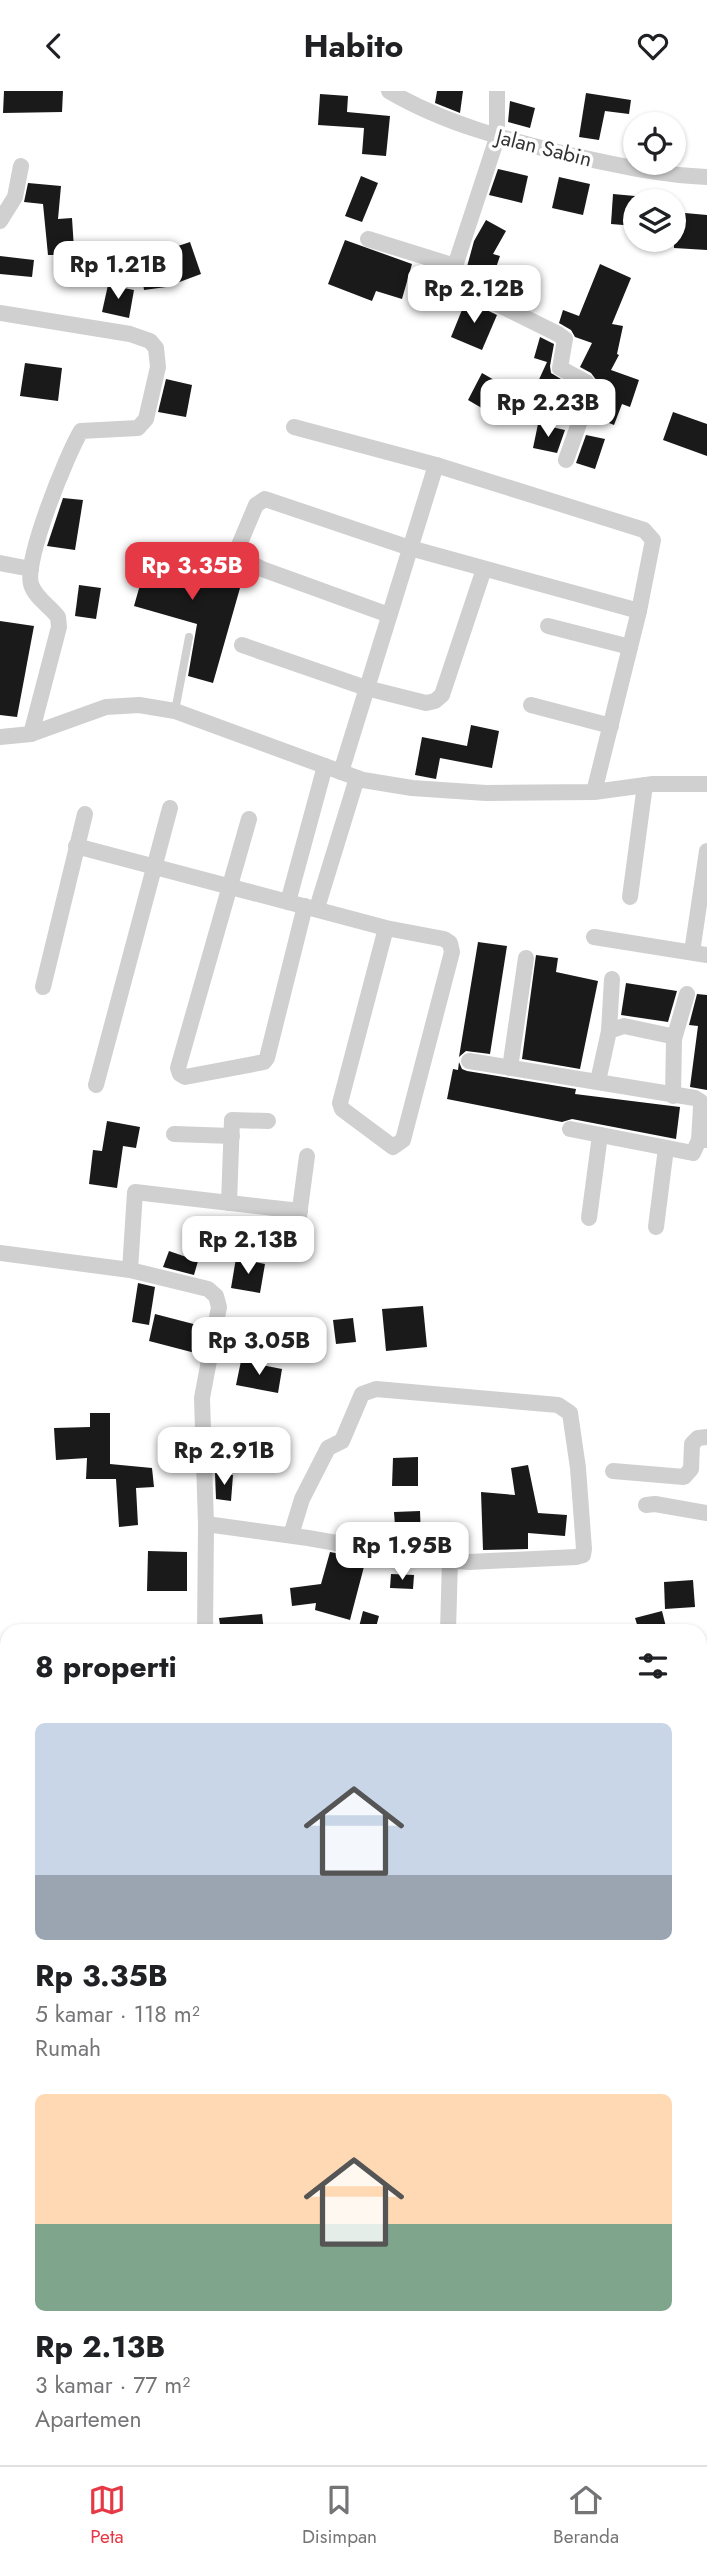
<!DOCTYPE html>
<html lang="id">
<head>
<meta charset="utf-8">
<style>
  body { margin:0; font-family:Jost,sans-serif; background:#f2f2f2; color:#202124; height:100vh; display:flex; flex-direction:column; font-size:26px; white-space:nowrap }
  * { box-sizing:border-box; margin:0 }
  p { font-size:23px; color:#757577 }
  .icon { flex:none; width:38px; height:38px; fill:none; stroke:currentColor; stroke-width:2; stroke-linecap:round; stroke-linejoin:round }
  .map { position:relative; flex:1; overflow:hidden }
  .drawer { position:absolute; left:0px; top:1533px; width:707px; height:842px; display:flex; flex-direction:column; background:#fff; border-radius:21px 21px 0 0; box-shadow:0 2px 5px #0004 }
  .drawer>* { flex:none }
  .tools { position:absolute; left:623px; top:21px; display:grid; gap:14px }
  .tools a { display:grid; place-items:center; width:63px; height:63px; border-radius:50%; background:#fff; box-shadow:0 2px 5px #0004; font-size:35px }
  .price { position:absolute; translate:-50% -60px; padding:0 16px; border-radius:14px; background:#fff; color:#222; font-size:23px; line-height:46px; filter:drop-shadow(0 2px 4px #0008) }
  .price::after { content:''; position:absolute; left:50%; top:42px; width:21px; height:16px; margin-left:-10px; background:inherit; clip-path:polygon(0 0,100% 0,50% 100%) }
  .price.current { background:#e63946; color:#fff }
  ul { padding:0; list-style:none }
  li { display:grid; align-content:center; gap:14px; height:371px; padding:0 35px }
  li span { display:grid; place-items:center; height:217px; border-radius:10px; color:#555 }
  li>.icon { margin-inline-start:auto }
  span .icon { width:126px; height:126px; fill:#fffc; stroke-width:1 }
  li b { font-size:30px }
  h2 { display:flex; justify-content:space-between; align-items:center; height:84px; padding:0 35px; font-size:30px }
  header { display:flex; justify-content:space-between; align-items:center; height:91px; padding:0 35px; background:#fff; font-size:32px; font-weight:700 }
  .dock { display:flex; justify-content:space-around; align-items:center; height:98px; border-top:2px solid #e0e0e0; background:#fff; font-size:19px; color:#757577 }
  .dock a { display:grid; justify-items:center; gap:4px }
  .dock .current { color:#e63946 }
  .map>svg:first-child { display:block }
  .building { fill:#1a1a1a }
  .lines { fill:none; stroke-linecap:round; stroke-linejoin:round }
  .service { stroke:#d0d0d0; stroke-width:8 }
  .minor { stroke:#d0d0d0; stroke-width:16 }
  .labels { text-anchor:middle; stroke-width:7; stroke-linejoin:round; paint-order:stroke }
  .street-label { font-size:21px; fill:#333; stroke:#fff }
</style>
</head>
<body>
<header><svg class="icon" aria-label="back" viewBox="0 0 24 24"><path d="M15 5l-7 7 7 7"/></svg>Habito<svg class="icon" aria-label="heart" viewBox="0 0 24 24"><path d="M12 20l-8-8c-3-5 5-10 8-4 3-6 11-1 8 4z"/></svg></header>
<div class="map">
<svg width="707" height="2374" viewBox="0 0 707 2374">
  <rect width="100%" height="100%" fill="#fff"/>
  <g class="building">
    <path d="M 4,0 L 63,0 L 62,21 L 3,22 Z"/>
    <path d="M 437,0 L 463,0 L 460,22 L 435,12 Z"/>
    <path d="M 586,2 L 631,9 L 629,23 L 605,20 L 599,49 L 579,46 Z"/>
    <path d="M 320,3 L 348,5 L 347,21 L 390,25 L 386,65 L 362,63 L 364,37 L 318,34 Z"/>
    <path d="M 510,10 L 535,17 L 530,37 L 508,31 Z"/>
    <path d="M 498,78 L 528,85 L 522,112 L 489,104 Z"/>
    <path d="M 361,85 L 378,92 L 362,131 L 345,125 Z"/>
    <path d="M 559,86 L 590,93 L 583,124 L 552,117 Z"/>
    <path d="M 28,92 L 61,95 L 58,128 L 72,127 L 74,158 L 56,160 L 55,164 L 48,164 L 43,113 L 24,111 Z"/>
    <path d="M 613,103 L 635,105 L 635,135 L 611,133 Z"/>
    <path d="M 674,121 L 707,124 L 707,159 L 674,157 Z"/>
    <path d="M 486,129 L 506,140 L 493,163 L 500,165 L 489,197 L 465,183 L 474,150 Z"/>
    <path d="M 345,149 L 412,173 L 402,208 L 376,200 L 372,210 L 328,193 Z"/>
    <path d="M 190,151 L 201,183 L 166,196 L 144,199 L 139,166 L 170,161 L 169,158 Z"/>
    <path d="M 0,165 L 34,169 L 32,186 L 0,183 Z"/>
    <path d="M 600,173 L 631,187 L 612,233 L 623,235 L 617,263 L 619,264 L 611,279 L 639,289 L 630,316 L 622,313 L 614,334 L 599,328 L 610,297 L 597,290 L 591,282 L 580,276 L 592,252 L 575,246 L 571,239 L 559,232 L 563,219 L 579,225 Z"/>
    <path d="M 108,194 L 134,199 L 129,227 L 102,221 Z"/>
    <path d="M 466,209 L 497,224 L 482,259 L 451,246 Z"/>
    <path d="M 540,246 L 554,253 L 550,275 L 551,282 L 576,297 L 568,314 L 546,304 L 538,327 L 512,317 L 508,331 L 491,325 L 492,323 L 468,309 L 482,282 L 496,290 L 493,296 L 522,305 L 523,302 L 531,306 L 547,271 L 534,267 Z"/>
    <path d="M 25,272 L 62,277 L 58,310 L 20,305 Z"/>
    <path d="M 166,288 L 192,294 L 186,326 L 158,321 Z"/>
    <path d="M 673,321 L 707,333 L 707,365 L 663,349 Z"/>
    <path d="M 538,333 L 565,339 L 557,362 L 533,357 Z"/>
    <path d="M 586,344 L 605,348 L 595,378 L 576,372 Z"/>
    <path d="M 63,407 L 83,409 L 75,459 L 47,455 Z"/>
    <path d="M 151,455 L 244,483 L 213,592 L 188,585 L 197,533 L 134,515 Z"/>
    <path d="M 79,494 L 101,497 L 96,528 L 75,525 Z"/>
    <path d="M 0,530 L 34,535 L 17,626 L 0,624 Z"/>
    <path d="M 471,634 L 499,640 L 492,677 L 440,667 L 436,688 L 415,684 L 422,646 L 467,655 Z"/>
    <path d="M 478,851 L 507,855 L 490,963 L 466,960 L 459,966 Z"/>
    <path d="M 536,864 L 558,867 L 556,881 L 598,890 L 580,978 L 522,968 Z"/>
    <path d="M 626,892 L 677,900 L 668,931 L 621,924 Z"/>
    <path d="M 697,903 L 707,904 L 707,999 L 690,996 L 698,935 L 689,934 Z"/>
    <path d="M 459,971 L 462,978 L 467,980 L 576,998 L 575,1003 L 680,1016 L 676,1048 L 572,1028 L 562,1031 L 447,1008 L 453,978 L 458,979 Z"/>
    <path d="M 107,1030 L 140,1036 L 136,1057 L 123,1055 L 117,1097 L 89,1093 L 93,1059 L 102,1060 Z"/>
    <path d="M 169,1160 L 198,1170 L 194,1184 L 163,1176 Z"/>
    <path d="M 236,1167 L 265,1173 L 260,1202 L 231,1197 Z"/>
    <path d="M 138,1192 L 155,1196 L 149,1234 L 132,1231 Z"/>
    <path d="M 423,1215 L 427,1256 L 386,1260 L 382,1218 Z"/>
    <path d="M 155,1223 L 205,1236 L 199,1263 L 149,1250 Z"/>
    <path d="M 353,1227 L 356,1251 L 336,1253 L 333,1229 Z"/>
    <path d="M 225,1243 L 243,1248 L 238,1270 L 220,1265 Z"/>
    <path d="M 241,1270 L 282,1278 L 278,1302 L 236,1294 Z"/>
    <path d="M 90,1322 L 110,1322 L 110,1373 L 152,1377 L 154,1396 L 136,1397 L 138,1434 L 119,1436 L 116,1388 L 86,1388 L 87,1367 L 56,1369 L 54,1337 L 90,1336 Z"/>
    <path d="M 232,1337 L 232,1355 L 214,1355 L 213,1338 Z"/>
    <path d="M 418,1366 L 418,1395 L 392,1395 L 393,1367 Z"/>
    <path d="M 528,1374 L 538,1422 L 567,1424 L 565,1445 L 528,1442 L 528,1458 L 483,1459 L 481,1401 L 515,1404 L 511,1377 Z"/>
    <path d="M 215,1382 L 233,1384 L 231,1410 L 216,1408 Z"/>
    <path d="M 420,1420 L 421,1448 L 396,1449 L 394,1421 Z"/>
    <path d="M 148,1460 L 187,1461 L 187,1500 L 147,1500 Z"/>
    <path d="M 330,1461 L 366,1468 L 350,1529 L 315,1519 L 316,1512 L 292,1515 L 290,1497 L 321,1493 Z"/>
    <path d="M 391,1483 L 414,1484 L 413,1498 L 390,1497 Z"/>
    <path d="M 693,1489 L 695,1516 L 665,1518 L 664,1491 Z"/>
    <path d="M 363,1520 L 379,1525 L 375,1540 L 358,1540 Z"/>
    <path d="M 662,1520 L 667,1540 L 639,1540 L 635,1527 Z"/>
    <path d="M 262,1523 L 264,1540 L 221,1540 L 219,1527 Z"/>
  </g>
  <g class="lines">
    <path class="service" d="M 175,620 L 189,546"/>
    <g class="minor">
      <path d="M 389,0 C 445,33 508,49 570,64 C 616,74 660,84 707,86"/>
      <path d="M 654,33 L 655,30"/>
      <path d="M 0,130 L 15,106 L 21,75"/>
      <path d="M 368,148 L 455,175 L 497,47 L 497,0"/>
      <path d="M 455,175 L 454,186 L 461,195 L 558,243 L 565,248 L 560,277 L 586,291 L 588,307 L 566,369"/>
      <path d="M 0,222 L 130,243 L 150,250 L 156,257 L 158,276 L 146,328 L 138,337 L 81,340 C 67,363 24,469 31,493 C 35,507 49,514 58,526 L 59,536 L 31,643"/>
      <path d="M 294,336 L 436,374 L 644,439 L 653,449 L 639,520 L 594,701"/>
      <path d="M 0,472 L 31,478"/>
      <path d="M 389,524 L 262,478 L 238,466 L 237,459 L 256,414 L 265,408 L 410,457 L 639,520"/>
      <path d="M 548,535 L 630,556"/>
      <path d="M 242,554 L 366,597 L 426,612 L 435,610 L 442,604 L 484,478"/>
      <path d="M 531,614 L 611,635"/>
      <path d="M 0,646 L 31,643 L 106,616 L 139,614 L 175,620 L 363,689 L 412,697 L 486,702 L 594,701 L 653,693 L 707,693"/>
      <path d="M 341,681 L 436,374"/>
      <path d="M 249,728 L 178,977 L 180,983 L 185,986 L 264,971 L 267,967 L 305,815"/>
      <path d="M 76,755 L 386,837 L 444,848 L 450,852 L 452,861 L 403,1049 L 393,1056 L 342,1018 L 340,1012 L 386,837"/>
      <path d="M 630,806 L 645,694"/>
      <path d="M 288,811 L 325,675"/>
      <path d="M 317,817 L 357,687"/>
      <path d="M 594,846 L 707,864"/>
      <path d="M 692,861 L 707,760"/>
      <path d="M 43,896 L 85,723"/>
      <path d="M 609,940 L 612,888"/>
      <path d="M 674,948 L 687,903"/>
      <path d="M 469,970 L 695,1007 L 700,1010 L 701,1016 L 699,1049 L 707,1049"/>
      <path d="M 510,977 L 526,867"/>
      <path d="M 598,990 L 609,940 L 624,935 L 671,945 L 674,948 L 673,1005"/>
      <path d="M 96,994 L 170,717"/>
      <path d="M 570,1038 L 693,1062 L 699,1049"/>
      <path d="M 174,1043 L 232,1045"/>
      <path d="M 229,1112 L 232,1029 L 268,1030"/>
      <path d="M 589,1127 L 600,1044"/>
      <path d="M 656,1136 L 666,1057"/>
      <path d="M 297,1140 L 307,1065"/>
      <path d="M 0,1162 L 130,1179 L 208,1198 L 216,1205 L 219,1216 L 202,1307 L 206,1433 L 205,1540"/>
      <path d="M 130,1179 L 135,1101 L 300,1120"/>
      <path d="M 613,1380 L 684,1386 L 691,1378 L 692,1353 L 698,1347 L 707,1346"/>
      <path d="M 646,1414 L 655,1413 L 707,1422"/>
      <path d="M 206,1433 L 308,1447 L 416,1466 L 469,1471 L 576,1466 L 583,1464 L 584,1458 L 578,1377 L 570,1322 L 558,1314 L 376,1298 L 362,1303 L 342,1350 L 328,1357 L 302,1408 L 291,1444"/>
      <path d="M 448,1540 L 450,1469"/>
      <path d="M 707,1680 L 705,1688 L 707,1710"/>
      <path d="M 700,1751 L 707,1751"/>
      <path d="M 0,1890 L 7,1890"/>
      <path d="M 700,1900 L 707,1891"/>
      <path d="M 700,1919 L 707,1941"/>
      <path d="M 700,2248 L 707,2239"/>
      <path d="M 700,2339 L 703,2374"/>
      <path d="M 385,2368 L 386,2374"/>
      <path d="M 131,2374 L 131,2368"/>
    </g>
  </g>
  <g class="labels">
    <g class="street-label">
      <text transform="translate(544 57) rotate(14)" y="7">Jalan Sabin</text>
    </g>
  </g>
</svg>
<div class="tools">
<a><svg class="icon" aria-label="locate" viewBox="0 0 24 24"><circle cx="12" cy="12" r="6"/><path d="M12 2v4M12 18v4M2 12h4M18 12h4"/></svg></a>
<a><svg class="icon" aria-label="layers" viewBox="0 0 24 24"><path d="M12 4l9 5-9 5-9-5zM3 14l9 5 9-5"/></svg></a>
</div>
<b class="price" style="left:118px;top:210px">Rp 1.21B</b>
<b class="price" style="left:474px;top:234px">Rp 2.12B</b>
<b class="price" style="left:548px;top:348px">Rp 2.23B</b>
<b class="price current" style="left:192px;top:511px">Rp 3.35B</b>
<b class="price" style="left:248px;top:1185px">Rp 2.13B</b>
<b class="price" style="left:259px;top:1286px">Rp 3.05B</b>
<b class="price" style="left:224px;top:1396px">Rp 2.91B</b>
<b class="price" style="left:402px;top:1491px">Rp 1.95B</b>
<section class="drawer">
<h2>8 properti<svg class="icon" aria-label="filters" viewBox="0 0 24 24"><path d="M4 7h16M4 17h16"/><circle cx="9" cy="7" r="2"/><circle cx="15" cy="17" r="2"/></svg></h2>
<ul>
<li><span style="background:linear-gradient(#c9d6e8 70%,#9aa5b1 0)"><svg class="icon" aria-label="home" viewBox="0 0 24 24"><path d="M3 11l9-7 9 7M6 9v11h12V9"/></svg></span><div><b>Rp 3.35B</b><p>5 kamar · 118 m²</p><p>Rumah</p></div></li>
<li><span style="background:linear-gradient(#ffd9b3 60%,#7fa58c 0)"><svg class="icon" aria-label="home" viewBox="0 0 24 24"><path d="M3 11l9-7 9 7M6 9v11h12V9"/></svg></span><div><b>Rp 2.13B</b><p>3 kamar · 77 m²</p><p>Apartemen</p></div></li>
</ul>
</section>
</div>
<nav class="dock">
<a class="current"><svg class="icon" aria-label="map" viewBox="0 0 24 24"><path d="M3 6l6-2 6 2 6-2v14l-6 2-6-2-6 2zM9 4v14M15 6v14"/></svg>Peta</a>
<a><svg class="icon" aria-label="saved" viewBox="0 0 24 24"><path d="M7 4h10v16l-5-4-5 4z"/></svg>Disimpan</a>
<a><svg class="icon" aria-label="home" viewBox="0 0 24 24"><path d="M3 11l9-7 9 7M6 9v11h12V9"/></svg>Beranda</a>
</nav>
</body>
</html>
